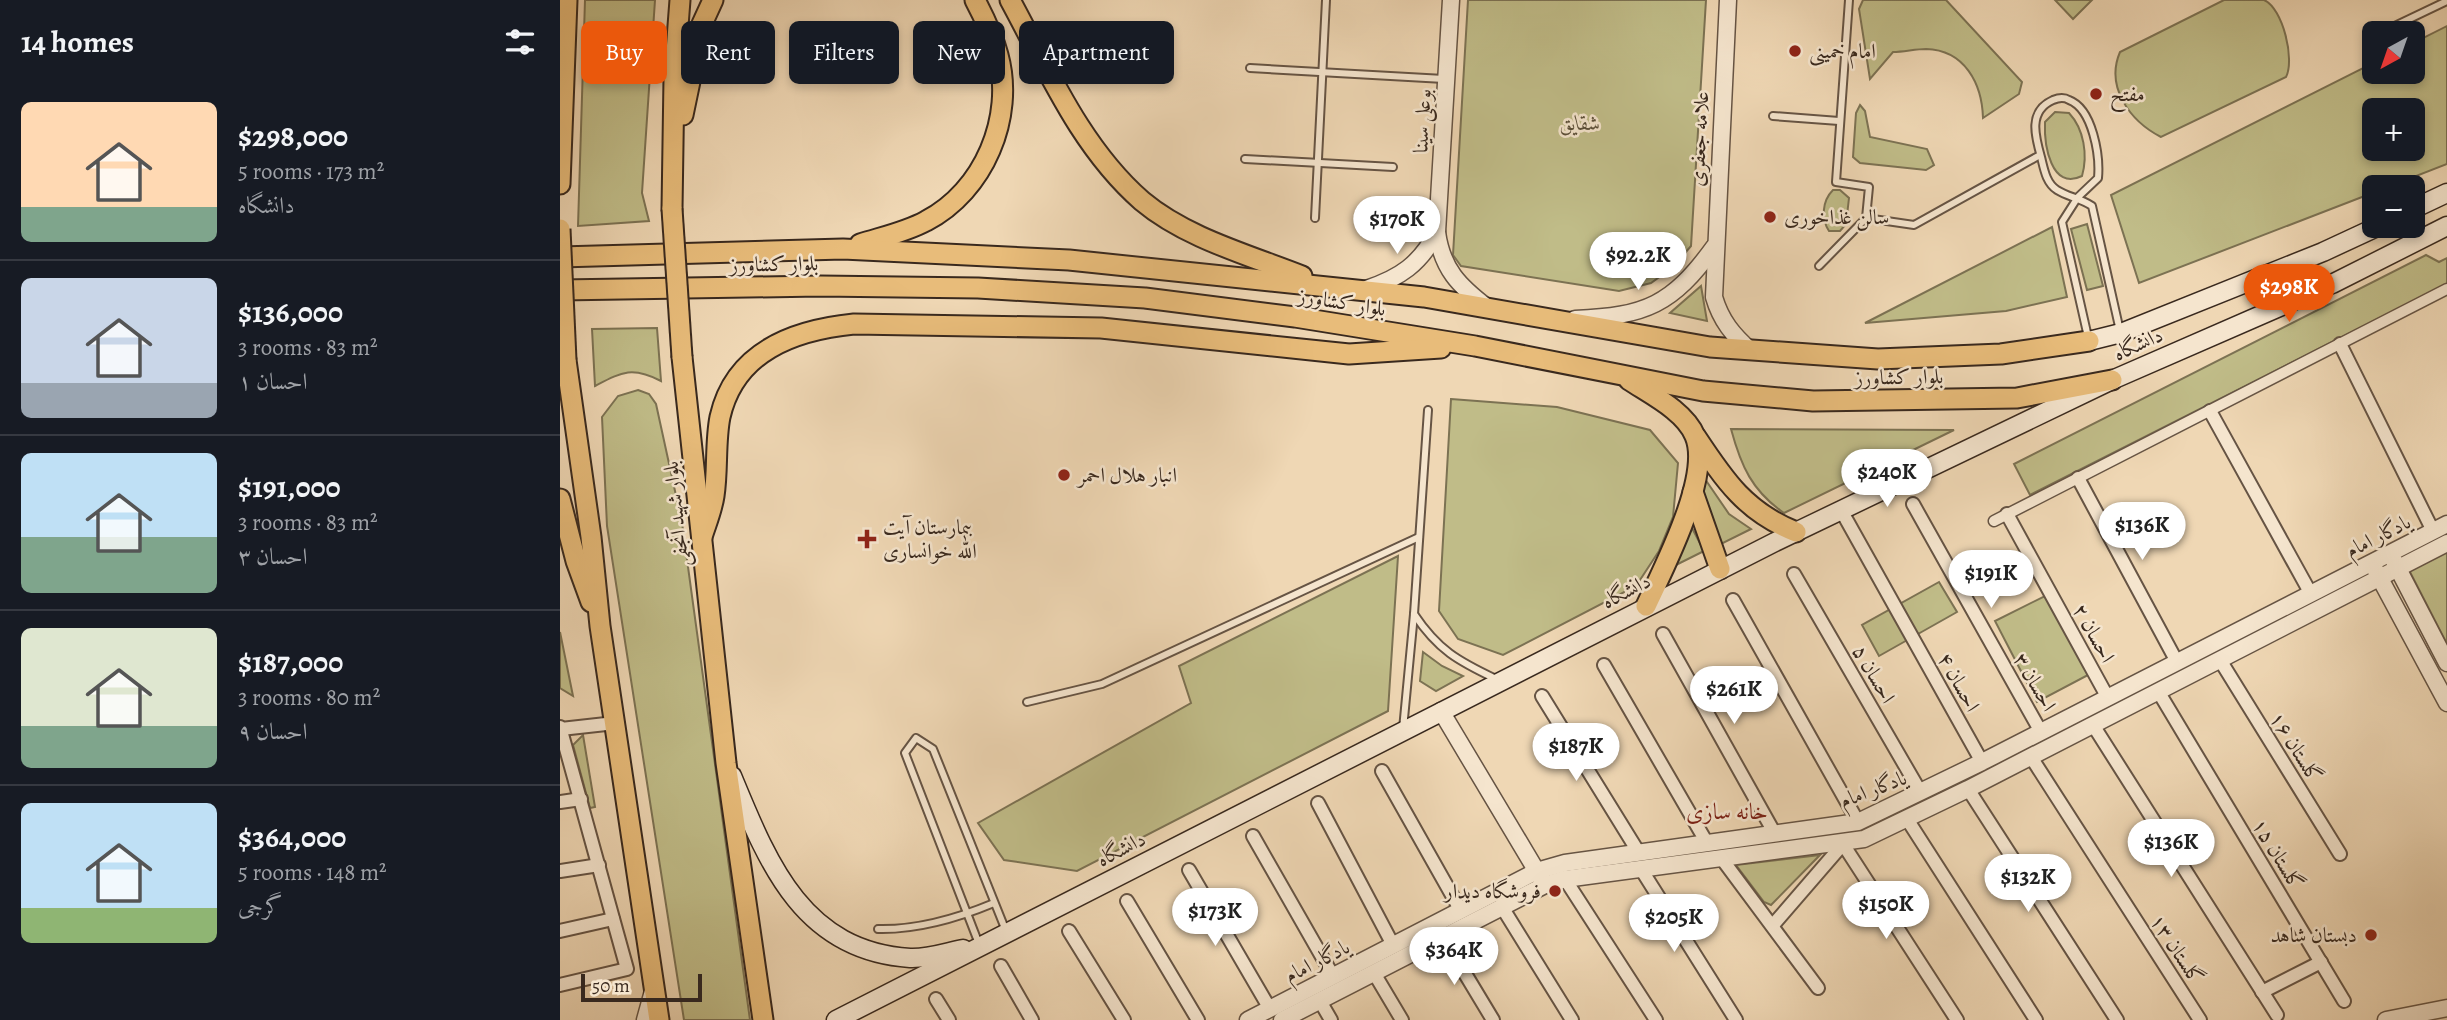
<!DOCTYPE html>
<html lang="en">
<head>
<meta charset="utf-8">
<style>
  body { margin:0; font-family:Alegreya,Amiri,serif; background:#20242c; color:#f1f3f6; height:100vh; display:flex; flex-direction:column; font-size:26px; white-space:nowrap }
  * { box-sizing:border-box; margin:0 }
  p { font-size:23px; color:#9ea1a6 }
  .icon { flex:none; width:38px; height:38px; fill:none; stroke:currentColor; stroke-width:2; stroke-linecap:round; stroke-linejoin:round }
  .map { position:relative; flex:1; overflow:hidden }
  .drawer { display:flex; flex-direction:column; background:#171b24; width:560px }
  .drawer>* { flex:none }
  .top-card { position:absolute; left:21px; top:21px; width:665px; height:63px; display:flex; gap:14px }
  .needle { width:46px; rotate:220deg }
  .fabs { position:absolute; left:1802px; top:21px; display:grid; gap:14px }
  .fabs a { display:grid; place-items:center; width:63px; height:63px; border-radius:10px; background:#171b24; box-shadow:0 4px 10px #0003; font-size:35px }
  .scale { position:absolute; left:21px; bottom:18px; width:121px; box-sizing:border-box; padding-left:7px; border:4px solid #39291e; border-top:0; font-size:19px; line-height:24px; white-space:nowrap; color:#39291e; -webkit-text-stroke:5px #f5e5ce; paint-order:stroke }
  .price { position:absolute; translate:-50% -60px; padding:0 16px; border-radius:24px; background:#fff; color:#222; font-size:23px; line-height:46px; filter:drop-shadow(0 2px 4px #0008) }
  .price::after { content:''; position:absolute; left:50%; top:42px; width:21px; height:16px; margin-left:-10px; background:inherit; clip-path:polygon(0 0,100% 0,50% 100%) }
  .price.current { background:#ea580c; color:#fff }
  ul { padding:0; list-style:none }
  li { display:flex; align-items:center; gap:21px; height:175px; padding:0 21px }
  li+li { border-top:2px solid #363941 }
  li span { display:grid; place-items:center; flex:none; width:196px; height:140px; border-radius:10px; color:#555 }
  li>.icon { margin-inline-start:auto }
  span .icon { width:84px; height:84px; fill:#fffc; stroke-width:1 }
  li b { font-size:30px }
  h2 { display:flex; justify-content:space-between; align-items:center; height:84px; padding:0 21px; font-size:30px }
  .chip { padding:0 24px; border-radius:10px; background:#171b24; box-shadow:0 4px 10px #0003; font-size:24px; line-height:63px }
  .chip.current { background:#ea580c; color:#fff }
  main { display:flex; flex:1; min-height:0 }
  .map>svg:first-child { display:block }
  .green { fill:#c0bc88; stroke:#7c7253; stroke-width:2; fill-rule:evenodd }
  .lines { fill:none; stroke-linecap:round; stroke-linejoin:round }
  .service-casing { stroke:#665444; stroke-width:10 }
  .pedestrian-casing { stroke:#665444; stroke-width:13 }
  .minor-casing { stroke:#665444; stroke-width:16 }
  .tertiary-casing { stroke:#665444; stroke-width:19 }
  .secondary-casing { stroke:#39291e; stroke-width:21 }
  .primary-casing { stroke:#39291e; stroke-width:23 }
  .service { stroke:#f5e5ce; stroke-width:6 }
  .pedestrian { stroke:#f5e5ce; stroke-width:10 }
  .minor { stroke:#f5e5ce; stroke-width:12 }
  .tertiary { stroke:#f5e5ce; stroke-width:16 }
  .secondary { stroke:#f5e5ce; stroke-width:18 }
  .primary { stroke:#e8bc7a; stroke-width:19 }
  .primary-bridge-casing { stroke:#39291e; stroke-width:23; stroke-linecap:butt }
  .primary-bridge { stroke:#e8bc7a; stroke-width:19 }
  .poi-dot { fill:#8f2418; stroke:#f5e5ce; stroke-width:2.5 }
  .labels { text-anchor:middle; stroke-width:5; stroke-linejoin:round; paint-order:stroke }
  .poi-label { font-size:21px; fill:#39291e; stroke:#f5e5ce; text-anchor:start }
  .street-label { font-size:21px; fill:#39291e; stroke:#f5e5ce }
  .park-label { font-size:21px; font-style:italic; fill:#5b4e38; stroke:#f5e5ce }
  .neighbourhood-label { font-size:23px; fill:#7a1f14; stroke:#f5e5ce }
</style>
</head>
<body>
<main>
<section class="drawer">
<h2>14 homes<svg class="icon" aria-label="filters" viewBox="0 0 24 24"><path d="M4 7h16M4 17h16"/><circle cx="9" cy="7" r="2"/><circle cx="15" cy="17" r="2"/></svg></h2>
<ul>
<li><span style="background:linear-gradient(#ffd9b3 75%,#7fa58c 0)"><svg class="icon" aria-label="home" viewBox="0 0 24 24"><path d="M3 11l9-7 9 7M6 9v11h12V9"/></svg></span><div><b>$298,000</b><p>5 rooms · 173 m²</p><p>دانشگاه</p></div></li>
<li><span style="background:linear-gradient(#c9d6e8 75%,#9aa5b1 0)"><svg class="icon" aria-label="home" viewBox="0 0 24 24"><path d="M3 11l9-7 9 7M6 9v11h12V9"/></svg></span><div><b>$136,000</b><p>3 rooms · 83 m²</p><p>احسان ۱</p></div></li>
<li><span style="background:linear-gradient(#bfe0f5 60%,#7fa58c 0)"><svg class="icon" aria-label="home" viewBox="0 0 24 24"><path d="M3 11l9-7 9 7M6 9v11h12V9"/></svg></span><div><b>$191,000</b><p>3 rooms · 83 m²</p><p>احسان ۳</p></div></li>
<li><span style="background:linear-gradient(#dfe7d0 70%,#7fa58c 0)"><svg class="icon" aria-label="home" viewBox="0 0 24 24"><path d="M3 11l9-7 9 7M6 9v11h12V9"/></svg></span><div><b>$187,000</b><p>3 rooms · 80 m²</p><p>احسان ۹</p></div></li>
<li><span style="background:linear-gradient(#bfe0f5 75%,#8fb573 0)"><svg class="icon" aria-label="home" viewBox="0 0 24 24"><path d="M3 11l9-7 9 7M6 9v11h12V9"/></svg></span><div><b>$364,000</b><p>5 rooms · 148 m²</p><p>گرجی</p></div></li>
</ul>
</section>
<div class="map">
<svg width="1887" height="1020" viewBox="0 0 1887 1020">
  <rect width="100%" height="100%" fill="#efd7b4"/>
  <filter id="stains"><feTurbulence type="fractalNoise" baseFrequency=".00286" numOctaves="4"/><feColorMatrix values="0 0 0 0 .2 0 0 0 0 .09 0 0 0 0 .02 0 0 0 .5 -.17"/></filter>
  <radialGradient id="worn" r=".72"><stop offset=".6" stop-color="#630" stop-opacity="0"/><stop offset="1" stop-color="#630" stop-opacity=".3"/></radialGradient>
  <g class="green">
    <path d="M 25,0 L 95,0 L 82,193 L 89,221 L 18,226 Z"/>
    <path d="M 908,0 L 1146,0 L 1131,246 L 1113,267 L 1091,283 L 1059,291 L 901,266 L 893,255 Z"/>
    <path d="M 1303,0 L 1386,0 L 1462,82 L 1459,94 L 1423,118 C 1422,84 1405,50 1366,49 C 1355,49 1344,52 1333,52 L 1310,79 L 1299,9 Z"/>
    <path d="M 1495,0 L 1532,0 L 1513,19 Z"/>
    <path d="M 1664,0 C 1675,0 1693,0 1704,0 C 1723,8 1735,60 1726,77 L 1601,137 C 1570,121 1545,87 1560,52 Z"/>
    <path d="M 1887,26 L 1887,164 L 1828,187 L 1815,187 L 1815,192 L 1579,283 L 1551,195 L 1815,62 L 1815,72 L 1853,72 L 1853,43 ZM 1815,110 L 1853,110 L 1853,149 L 1815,149 Z"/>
    <path d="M 1300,105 L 1305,111 L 1310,137 L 1367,149 L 1374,165 L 1366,170 L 1300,163 L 1293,157 L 1296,113 Z"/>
    <path d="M 1495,112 L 1509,113 C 1524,129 1528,155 1522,176 C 1491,191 1484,145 1485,122 Z"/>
    <path d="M 1273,190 L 1280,190 L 1289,198 L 1286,224 L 1280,231 L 1269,231 C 1261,219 1262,201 1273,190 Z"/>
    <path d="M 1527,224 L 1543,286 L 1527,290 L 1511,229 Z"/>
    <path d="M 1492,227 L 1507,297 L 1446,311 L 1305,323 Z"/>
    <path d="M 1866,255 L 1879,262 L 1887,258 L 1887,284 L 1470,495 L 1454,464 Z"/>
    <path d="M 1141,286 L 1147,321 L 1110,313 Z"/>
    <path d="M 97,328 L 101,381 C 72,366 62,372 35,386 L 32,329 Z"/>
    <path d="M 78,390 L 89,394 L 96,404 L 122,523 L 190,1020 L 124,1020 L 47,526 L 42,417 L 58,396 Z"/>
    <path d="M 891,399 L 997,407 L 1090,430 L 1118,463 L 1113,517 L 1099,551 L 1076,586 L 943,655 L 898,639 L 879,611 Z"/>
    <path d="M 1171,429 L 1394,430 L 1224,513 C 1192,491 1181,466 1171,429 Z"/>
    <path d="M 1145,479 L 1169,514 L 1191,529 L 1161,544 C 1150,521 1140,505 1145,479 Z"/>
    <path d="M 1132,528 L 1144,551 L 1114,566 Z"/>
    <path d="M 1887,551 L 1887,644 L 1849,570 Z"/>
    <path d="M 838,556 L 828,711 L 517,871 L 444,860 L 418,823 L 631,703 L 619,666 Z"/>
    <path d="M 1379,582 L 1397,612 L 1319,656 L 1302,625 Z"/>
    <path d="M 1487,595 L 1528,675 L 1477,702 L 1435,621 Z"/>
    <path d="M 0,632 L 13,696 L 0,688 Z"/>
    <path d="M 863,652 L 882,666 L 903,676 L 876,691 L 860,681 Z"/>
    <path d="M 23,735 L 35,807 L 30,808 L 13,745 Z"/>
    <path d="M 1260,855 L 1211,905 L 1204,902 L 1176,865 Z"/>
  </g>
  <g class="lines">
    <g class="service-casing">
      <g id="service">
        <path d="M 1820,33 L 1887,1"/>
        <path d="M 1807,40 L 1815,36"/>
        <path d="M 690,68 L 884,79"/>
        <path d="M 1213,116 L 1279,121"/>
        <path d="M 685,159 L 833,167"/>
        <path d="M 755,218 L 766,0"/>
        <path d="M 1306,218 L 1354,225 L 1480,155"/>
        <path d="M 1259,266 L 1306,218 L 1309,187 L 1276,182 L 1289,0"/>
        <path d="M 1528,337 L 1502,222 L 1518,197 L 1538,178 C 1540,156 1533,109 1509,100 C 1504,97 1498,98 1493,100 C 1468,111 1475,136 1481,157 C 1484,169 1486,183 1497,190 C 1508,197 1520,198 1532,206 L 1560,331"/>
        <path d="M 854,614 C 878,650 898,661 936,679"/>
        <path d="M 467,702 L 542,684 L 859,537"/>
        <path d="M 843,729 L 854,614 L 868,410"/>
        <path d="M 318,929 C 358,930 398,918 434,903"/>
        <path d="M 419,944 L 345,753 L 356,738 L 373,749 L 446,931"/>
      </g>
    </g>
    <g class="pedestrian-casing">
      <path id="pedestrian" d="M 1434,521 L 1887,289"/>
    </g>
    <g class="minor-casing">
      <g id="minor">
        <path d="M 1780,344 L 1873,531"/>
        <path d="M 1650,411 L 1751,594"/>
        <path d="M 1518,478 L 1617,662"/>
        <path d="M 1353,504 L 1481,732"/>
        <path d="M 1281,510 L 1422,762"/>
        <path d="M 1447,514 L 1548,698"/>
        <path d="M 1234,574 L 1361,793"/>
        <path d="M 1173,600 L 1298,822"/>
        <path d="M 1103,634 L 1215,834"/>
        <path d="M 1660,660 L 1780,854"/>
        <path d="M 1044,665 L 1147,843"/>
        <path d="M 1598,691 L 1784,1001"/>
        <path d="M 982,696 L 1079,853"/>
        <path d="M 1533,725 L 1717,1015"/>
        <path d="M 0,727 L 67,969 L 0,985"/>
        <path d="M 1,729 L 55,723"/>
        <path d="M 1471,757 L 1640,1020"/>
        <path d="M 822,771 L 901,911"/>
        <path d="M 1408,789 L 1557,1020"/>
        <path d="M 0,802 L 21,799"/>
        <path d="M 758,803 L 833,945"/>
        <path d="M 1347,819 L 1476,1020"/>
        <path d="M 693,836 L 773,976"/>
        <path d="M 1162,859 L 1258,988"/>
        <path d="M 1081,869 L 1176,1020"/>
        <path d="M 629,870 L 710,1009"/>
        <path d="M 0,871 L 39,865"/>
        <path d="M 1005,879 L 1096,1020"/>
        <path d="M 567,901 L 638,1020"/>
        <path d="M 942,907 L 1012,1020"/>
        <path d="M 1213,925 L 1283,844 L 1397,1020"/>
        <path d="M 0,931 L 53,919"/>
        <path d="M 509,931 L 564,1020"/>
        <path d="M 883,937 L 933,1020"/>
        <path d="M 441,966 L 472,1020"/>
        <path d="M 814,973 L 842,1020"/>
        <path d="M 1702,992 L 1761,962"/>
        <path d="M 376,999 L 389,1020"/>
        <path d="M 760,1001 L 771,1020"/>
      </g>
    </g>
    <g class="tertiary-casing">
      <g id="tertiary">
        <path d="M 891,0 L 877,232 C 882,269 899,286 928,308"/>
        <path d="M 1168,0 L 1154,297 C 1161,321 1173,335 1191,351"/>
        <path d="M 806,289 C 840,278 860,264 877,232"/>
        <path d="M 1015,319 C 1086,316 1112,305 1154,247"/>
        <path d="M 1833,559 L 1887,663"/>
        <path d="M 1816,571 L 1887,703"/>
        <path d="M 881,711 L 982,880"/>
        <path d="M 85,1020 L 93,991"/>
        <path d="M 688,1020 L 977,871 L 1005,863 L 1298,822 L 1422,762 L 1887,524"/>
        <path d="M 722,1020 L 985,885 L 1005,879 L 1304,839 L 1408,789 L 1887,543"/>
        <path d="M 1826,1020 L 1887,1008"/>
      </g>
    </g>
    <g class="secondary-casing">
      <g id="secondary">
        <path d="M 1853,209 L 1887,193"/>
        <path d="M 1529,341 L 1561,333 L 1763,252 L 1819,226"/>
        <path d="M 172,776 C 208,863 242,951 350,958 C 367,959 387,952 403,949"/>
        <path d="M 276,1020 L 1215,542 L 1552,380 L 1772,284 L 1887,226"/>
      </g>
    </g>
    <g class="primary-casing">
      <g id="primary">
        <path d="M 450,0 C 488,70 521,148 582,201 C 626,238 689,255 742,276"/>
        <path d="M 123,115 L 142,24 L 153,0"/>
        <path d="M 0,184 L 7,0"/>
        <path d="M 112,209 L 114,78 L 120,0"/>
        <path d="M 300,244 C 322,237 346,232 366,221 C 424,191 455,117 438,55 C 433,36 424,17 415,0"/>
        <path d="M 0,257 L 283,249 L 509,260 L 864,297 L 1150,347 L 1318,359 L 1441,354 L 1529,341"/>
        <path d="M 0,290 L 260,286 L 418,288 L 585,298 L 735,317 L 915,346 L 1143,391 L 1253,401 L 1457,398 L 1552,380"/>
        <path d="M 122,357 L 166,763 L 203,1020"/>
        <path d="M 6,360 L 31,537 L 40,626 L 99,1020"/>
        <path d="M 1069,380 C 1090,394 1125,411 1135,436 C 1152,476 1103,569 1086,606"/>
        <path d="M 1136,437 C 1165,481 1186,512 1236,532"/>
        <path d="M 1133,492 L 1160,569"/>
        <path d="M 0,499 L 16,561 L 31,602"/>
        <path d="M 142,537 C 146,524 152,510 154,496 C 158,470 155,442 160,417 C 175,351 234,330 294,324 L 541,328 L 789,354 L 881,348"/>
      </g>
    </g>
    <use href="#service" class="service"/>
    <use href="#pedestrian" class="pedestrian"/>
    <use href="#minor" class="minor"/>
    <use href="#tertiary" class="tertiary"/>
    <use href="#secondary" class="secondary"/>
    <use href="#primary" class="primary"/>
    <g class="primary-bridge-casing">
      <g id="primary-bridge">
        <path d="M 112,209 L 122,357"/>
        <path d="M 0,229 L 6,360"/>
      </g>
    </g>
    <use href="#primary-bridge" class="primary-bridge"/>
  </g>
  <g class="poi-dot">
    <circle cx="1235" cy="51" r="7"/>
    <circle cx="1536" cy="94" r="7"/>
    <circle cx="1210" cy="217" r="7"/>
    <circle cx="504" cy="475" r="7"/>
    <path d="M303.5 528.5h7v7h7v7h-7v7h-7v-7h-7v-7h7z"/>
    <circle cx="995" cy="891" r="7"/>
    <circle cx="1811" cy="935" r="7"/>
  </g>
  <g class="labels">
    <g class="poi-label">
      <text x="1249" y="58">امام خمینی</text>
      <text x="1550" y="101">مفتح</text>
      <text x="1224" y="224">سالن غذاخوری</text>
      <text x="518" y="482">انبار هلال احمر</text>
      <text x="323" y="534">بیمارستان آیت<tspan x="323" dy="24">الله خوانساری</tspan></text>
      <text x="981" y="898" text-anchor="end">فروشگاه دیدار</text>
      <text x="1797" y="942" text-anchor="end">دبستان شاهد</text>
    </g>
    <g class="street-label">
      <text transform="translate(862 121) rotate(-87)" y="7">بوعلی سینا</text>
      <text transform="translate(1139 139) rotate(-87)" y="7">علامه جعفری</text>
      <text transform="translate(214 264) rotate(-1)" y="7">بلوار کشاورز</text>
      <text transform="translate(782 302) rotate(9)" y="7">بلوار کشاورز</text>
      <text transform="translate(1578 344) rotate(-24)" y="7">دانشگاه</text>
      <text transform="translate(1339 377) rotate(-1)" y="7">بلوار کشاورز</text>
      <text transform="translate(116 514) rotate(-96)" y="7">بلوار شهید آنجفی</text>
      <text transform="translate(1818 536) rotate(-27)" y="7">یادگار امام</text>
      <text transform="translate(1066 591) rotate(-27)" y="7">دانشگاه</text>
      <text transform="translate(1534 633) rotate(61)" y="7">احسان ۲</text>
      <text transform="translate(1314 674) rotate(60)" y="7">احسان ۵</text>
      <text transform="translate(1399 682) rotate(61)" y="7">احسان ۴</text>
      <text transform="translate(1475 682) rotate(60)" y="7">احسان ۳</text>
      <text transform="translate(1736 747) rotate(58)" y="7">گلستان ۱۶</text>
      <text transform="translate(1313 789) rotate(-21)" y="7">یادگار امام</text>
      <text transform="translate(561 849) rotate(-27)" y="7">دانشگاه</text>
      <text transform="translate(1718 854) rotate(59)" y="7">گلستان ۱۵</text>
      <text transform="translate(1617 949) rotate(57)" y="7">گلستان ۱۳</text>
      <text transform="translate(757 961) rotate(-27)" y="7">یادگار امام</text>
    </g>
    <g class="park-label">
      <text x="1020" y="130">شقایق</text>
    </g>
    <g class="neighbourhood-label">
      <text x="1167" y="819">خانه سازی</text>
    </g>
  </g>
  <rect width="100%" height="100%" filter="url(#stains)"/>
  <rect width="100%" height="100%" fill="url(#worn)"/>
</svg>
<div class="fabs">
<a><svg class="needle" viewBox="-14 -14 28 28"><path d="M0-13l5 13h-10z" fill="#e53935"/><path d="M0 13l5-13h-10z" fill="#9ea1a6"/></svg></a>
<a>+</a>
<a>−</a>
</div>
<div class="scale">50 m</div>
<b class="price" style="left:837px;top:256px">$170K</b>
<b class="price" style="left:1078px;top:292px">$92.2K</b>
<b class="price current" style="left:1729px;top:324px">$298K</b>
<b class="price" style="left:1327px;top:509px">$240K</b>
<b class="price" style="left:1582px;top:562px">$136K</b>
<b class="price" style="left:1431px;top:610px">$191K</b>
<b class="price" style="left:1174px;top:726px">$261K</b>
<b class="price" style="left:1016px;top:783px">$187K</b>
<b class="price" style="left:1611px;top:879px">$136K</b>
<b class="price" style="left:1468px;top:914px">$132K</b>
<b class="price" style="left:1326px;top:941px">$150K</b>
<b class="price" style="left:655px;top:948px">$173K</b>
<b class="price" style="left:1114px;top:954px">$205K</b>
<b class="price" style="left:894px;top:987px">$364K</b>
<div class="top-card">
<a class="chip current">Buy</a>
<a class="chip">Rent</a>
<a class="chip">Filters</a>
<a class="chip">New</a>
<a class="chip">Apartment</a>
</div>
</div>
</main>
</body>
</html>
